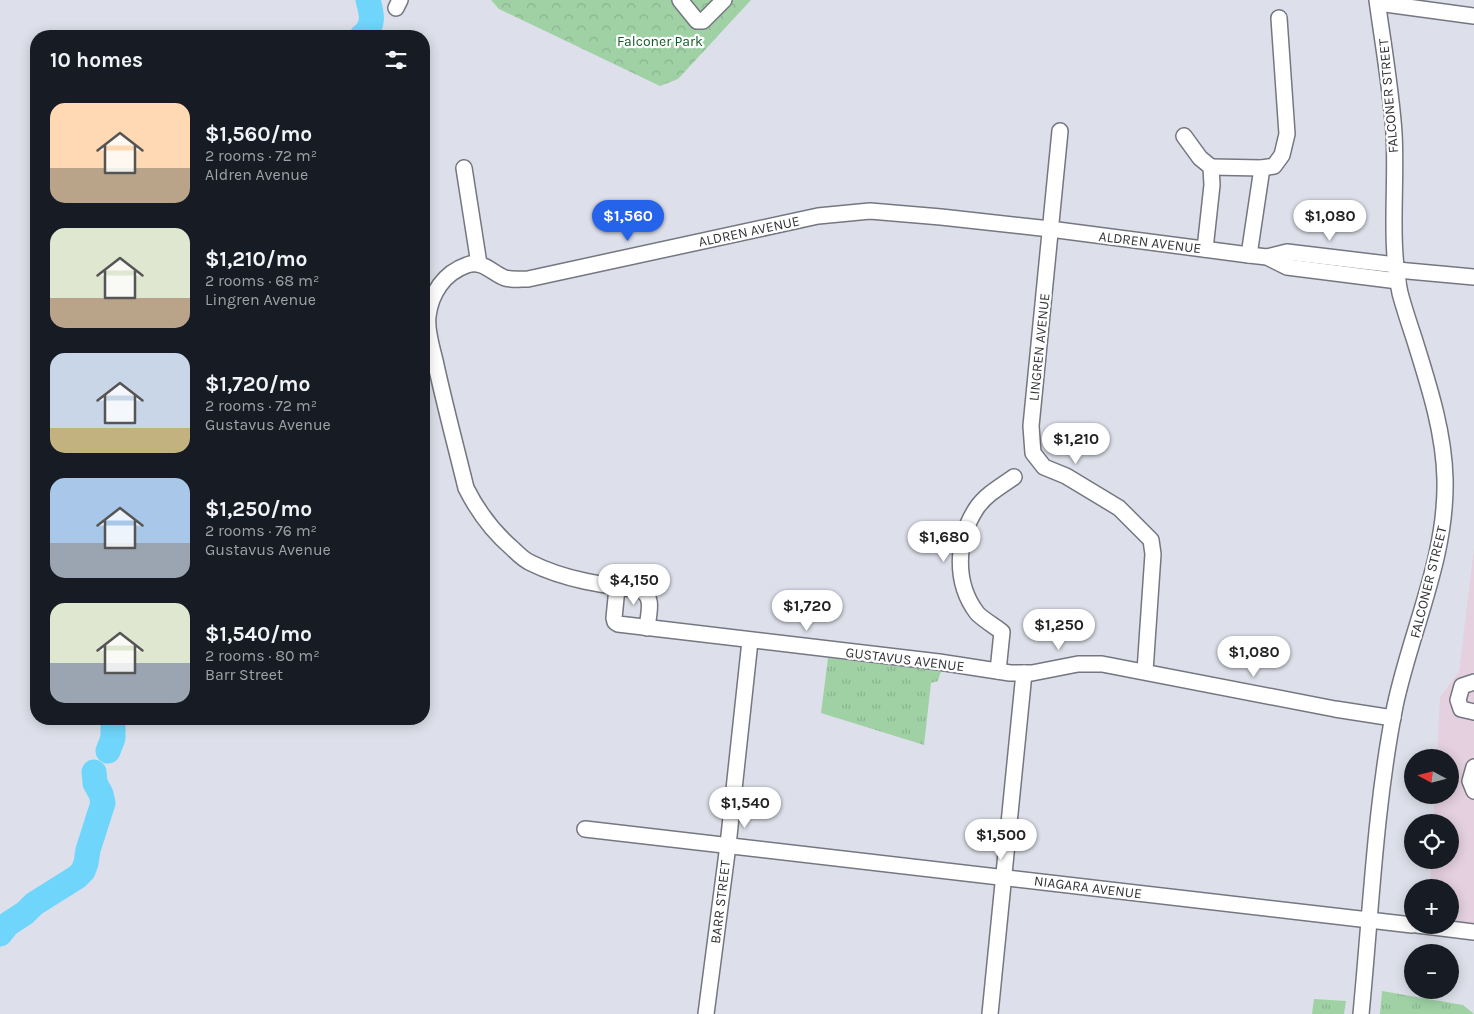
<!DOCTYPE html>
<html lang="en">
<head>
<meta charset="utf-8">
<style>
  body { margin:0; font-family:Karla,sans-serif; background:#20242c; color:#f1f3f6; height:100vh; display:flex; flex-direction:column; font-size:19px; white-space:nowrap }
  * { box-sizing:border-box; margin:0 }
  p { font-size:16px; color:#9ea1a6 }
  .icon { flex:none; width:28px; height:28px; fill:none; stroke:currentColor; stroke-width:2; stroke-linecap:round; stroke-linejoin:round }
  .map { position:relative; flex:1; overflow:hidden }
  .side { position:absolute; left:30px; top:30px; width:400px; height:695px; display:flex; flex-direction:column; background:#171b24; border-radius:20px; box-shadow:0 2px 12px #0003 }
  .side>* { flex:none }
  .needle { width:32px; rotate:277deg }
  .tools { position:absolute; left:1404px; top:749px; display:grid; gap:10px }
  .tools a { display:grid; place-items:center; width:55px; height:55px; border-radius:50%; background:#171b24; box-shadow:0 2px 12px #0003; font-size:25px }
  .price { position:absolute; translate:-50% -42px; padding:0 11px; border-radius:18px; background:#fff; color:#222; font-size:16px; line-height:32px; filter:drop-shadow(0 1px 2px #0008) }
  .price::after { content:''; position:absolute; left:50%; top:30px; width:15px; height:11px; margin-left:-8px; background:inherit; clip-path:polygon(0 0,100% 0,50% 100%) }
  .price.current { background:#2563eb; color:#fff }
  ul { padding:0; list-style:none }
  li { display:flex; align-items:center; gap:15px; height:125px; padding:0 20px }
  li span { display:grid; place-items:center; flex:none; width:140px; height:100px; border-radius:15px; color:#555 }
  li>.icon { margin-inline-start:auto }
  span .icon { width:60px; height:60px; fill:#fffc; stroke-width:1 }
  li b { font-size:21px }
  h2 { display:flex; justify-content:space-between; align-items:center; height:60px; padding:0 20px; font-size:21px }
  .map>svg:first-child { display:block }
  .commercial { fill:#e4d0df }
  .grass { fill:url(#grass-tufts) }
  .park { fill:url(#park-crowns) }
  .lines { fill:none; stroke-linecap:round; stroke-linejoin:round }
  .river { stroke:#6fd5fb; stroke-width:25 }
  .minor-casing { stroke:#747780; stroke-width:18 }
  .minor { stroke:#fff; stroke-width:15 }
  .labels { text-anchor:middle; stroke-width:4.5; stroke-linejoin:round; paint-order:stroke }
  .park-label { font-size:14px; fill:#0f5a24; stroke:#fff }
  .street-label { font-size:14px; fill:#333438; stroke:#fff }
</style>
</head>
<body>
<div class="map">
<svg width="1474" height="1014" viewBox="0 0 1474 1014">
  <defs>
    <pattern id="grass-tufts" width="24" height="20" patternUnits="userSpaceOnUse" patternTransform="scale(1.25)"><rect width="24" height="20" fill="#9fd1a5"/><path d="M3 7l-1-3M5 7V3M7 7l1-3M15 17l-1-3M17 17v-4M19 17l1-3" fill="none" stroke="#89b48f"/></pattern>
    <pattern id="park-crowns" width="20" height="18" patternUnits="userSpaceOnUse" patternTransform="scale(1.25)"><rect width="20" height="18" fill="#9fd1a5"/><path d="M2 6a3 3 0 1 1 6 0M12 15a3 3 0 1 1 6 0" fill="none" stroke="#89b48f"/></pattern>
  </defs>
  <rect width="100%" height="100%" fill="#dde0ea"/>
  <path class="commercial" d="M 1474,549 L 1474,926 L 1450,923 L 1450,888 L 1430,888 L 1431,860 L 1450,860 L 1450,822 L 1433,822 L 1435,795 L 1450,795 L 1450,758 L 1437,757 L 1440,697 L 1459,672 Z"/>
  <g class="grass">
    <path d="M 828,658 L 941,671 L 938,681 L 931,683 L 924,745 L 821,713 Z"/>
    <path d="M 1382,991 L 1463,1005 L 1474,1014 L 1380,1014 Z"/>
    <path d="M 1314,999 L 1346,1001 L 1344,1014 L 1312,1014 Z"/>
  </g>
  <path class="park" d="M 491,0 L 751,0 L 678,79 L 660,86 L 499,9 Z"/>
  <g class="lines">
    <g class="river">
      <path d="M 362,36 C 375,26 372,14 368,0"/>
      <path d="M 108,751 L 113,738 L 113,719"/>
      <path d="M 0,934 L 8,924 L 25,913 L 34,904 L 77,877 L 83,871 L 86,863 L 88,850 L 103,803 L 101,794 L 95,783 L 94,772"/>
    </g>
    <g class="minor-casing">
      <g id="minor">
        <path d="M 680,0 L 697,21 L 703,21 L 724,0"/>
        <path d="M 1378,3 L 1474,16"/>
        <path d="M 396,8 L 400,0"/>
        <path d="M 1060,131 L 1031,426 L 1033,453 L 1044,467 L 1066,476 L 1119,508 L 1151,540 L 1153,554 L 1145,671"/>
        <path d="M 1184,136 L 1200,158 L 1211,167 L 1212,185 L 1205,249"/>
        <path d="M 1211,167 L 1262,168"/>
        <path d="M 464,168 L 479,264"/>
        <path d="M 1249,255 L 1262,168 L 1274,166 L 1282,155 L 1287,134 L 1279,18"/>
        <path d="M 1267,257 L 1287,252 L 1396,265"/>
        <path d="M 1397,270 L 1474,277"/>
        <path d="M 617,588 L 614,618 L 615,622 L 618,624 L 939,662 L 1010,673 L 1032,673 L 1078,664 L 1102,664 L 1335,709 L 1393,718"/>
        <path d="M 647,628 C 648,615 655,596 640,590 C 603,585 565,580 531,563 C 524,560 518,554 513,549 C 492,531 478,512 466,488 C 456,447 445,406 436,365 C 433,350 426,332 428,316 C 431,293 444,273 467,265 C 482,259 493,274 505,278 C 513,280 520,279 528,279 L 818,216 L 870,211 L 941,217 L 1050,229 L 1249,255 L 1267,257 L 1287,267 L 1398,281"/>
        <path d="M 998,671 L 1002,632 C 996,627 981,618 977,613 C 954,583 956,540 976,509 C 985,495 1001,486 1014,477"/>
        <path d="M 1474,682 L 1462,686 L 1458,700 L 1461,709 L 1474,712"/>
        <path d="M 1474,767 L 1470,781 L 1474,791"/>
        <path d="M 585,829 L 1412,925"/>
        <path d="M 1417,925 L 1474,932"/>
        <path d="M 706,1014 L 728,845 L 750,641"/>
        <path d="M 990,1014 L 1024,673"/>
        <path d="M 1361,1014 C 1371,911 1375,807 1395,706 C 1411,630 1447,558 1445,479 C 1444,431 1428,383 1414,338 C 1409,323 1404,308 1400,293 C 1389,241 1397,187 1394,133 C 1391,89 1383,44 1377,0"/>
      </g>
    </g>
    <use href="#minor" class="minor"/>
  </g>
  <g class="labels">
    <g class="park-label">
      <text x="660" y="46">Falconer Park</text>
    </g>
    <g class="street-label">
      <text transform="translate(1388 96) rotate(-95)" y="5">FALCONER STREET</text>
      <text transform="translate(749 231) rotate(-12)" y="5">ALDREN AVENUE</text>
      <text transform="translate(1150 242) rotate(7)" y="5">ALDREN AVENUE</text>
      <text transform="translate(1039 347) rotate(-84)" y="5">LINGREN AVENUE</text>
      <text transform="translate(1428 582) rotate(-76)" y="5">FALCONER STREET</text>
      <text transform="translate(905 659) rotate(7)" y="5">GUSTAVUS AVENUE</text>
      <text transform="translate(1088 887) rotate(7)" y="5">NIAGARA AVENUE</text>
      <text transform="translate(720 902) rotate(-83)" y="5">BARR STREET</text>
    </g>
  </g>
</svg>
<div class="tools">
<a><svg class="needle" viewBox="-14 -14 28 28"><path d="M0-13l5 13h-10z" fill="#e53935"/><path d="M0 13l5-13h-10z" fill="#9ea1a6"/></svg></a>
<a><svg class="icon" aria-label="locate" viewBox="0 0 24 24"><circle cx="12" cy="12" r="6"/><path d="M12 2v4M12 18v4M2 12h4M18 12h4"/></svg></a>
<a>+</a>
<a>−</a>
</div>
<b class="price current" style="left:628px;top:242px">$1,560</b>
<b class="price" style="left:1330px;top:242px">$1,080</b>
<b class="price" style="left:1076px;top:465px">$1,210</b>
<b class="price" style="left:944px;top:563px">$1,680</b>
<b class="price" style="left:634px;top:606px">$4,150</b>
<b class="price" style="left:807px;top:632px">$1,720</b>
<b class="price" style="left:1059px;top:651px">$1,250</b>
<b class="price" style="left:1254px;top:678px">$1,080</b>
<b class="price" style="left:745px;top:829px">$1,540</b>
<b class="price" style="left:1001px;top:861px">$1,500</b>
<section class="side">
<h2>10 homes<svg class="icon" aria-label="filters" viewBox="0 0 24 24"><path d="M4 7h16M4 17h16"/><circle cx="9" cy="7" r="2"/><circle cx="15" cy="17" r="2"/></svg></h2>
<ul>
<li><span style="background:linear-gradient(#ffd9b3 65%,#b9a48a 0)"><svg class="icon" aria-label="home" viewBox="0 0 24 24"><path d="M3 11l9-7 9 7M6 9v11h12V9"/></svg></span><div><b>$1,560/mo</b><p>2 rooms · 72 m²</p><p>Aldren Avenue</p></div></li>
<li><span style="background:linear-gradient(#dfe7d0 70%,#b9a48a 0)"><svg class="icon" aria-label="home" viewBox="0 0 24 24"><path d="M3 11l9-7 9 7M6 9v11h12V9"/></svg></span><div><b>$1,210/mo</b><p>2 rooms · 68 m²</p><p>Lingren Avenue</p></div></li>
<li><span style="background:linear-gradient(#c9d6e8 75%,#c2b280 0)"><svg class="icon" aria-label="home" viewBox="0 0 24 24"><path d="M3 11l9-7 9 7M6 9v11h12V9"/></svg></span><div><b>$1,720/mo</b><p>2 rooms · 72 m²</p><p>Gustavus Avenue</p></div></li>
<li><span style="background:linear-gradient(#a9c7e8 65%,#9aa5b1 0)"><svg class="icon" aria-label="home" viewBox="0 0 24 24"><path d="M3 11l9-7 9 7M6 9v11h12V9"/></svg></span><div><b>$1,250/mo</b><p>2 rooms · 76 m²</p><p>Gustavus Avenue</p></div></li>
<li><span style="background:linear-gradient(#dfe7d0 60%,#9aa5b1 0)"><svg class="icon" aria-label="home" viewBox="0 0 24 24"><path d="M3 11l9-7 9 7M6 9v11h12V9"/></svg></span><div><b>$1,540/mo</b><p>2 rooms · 80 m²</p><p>Barr Street</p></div></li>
</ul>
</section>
</div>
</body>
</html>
